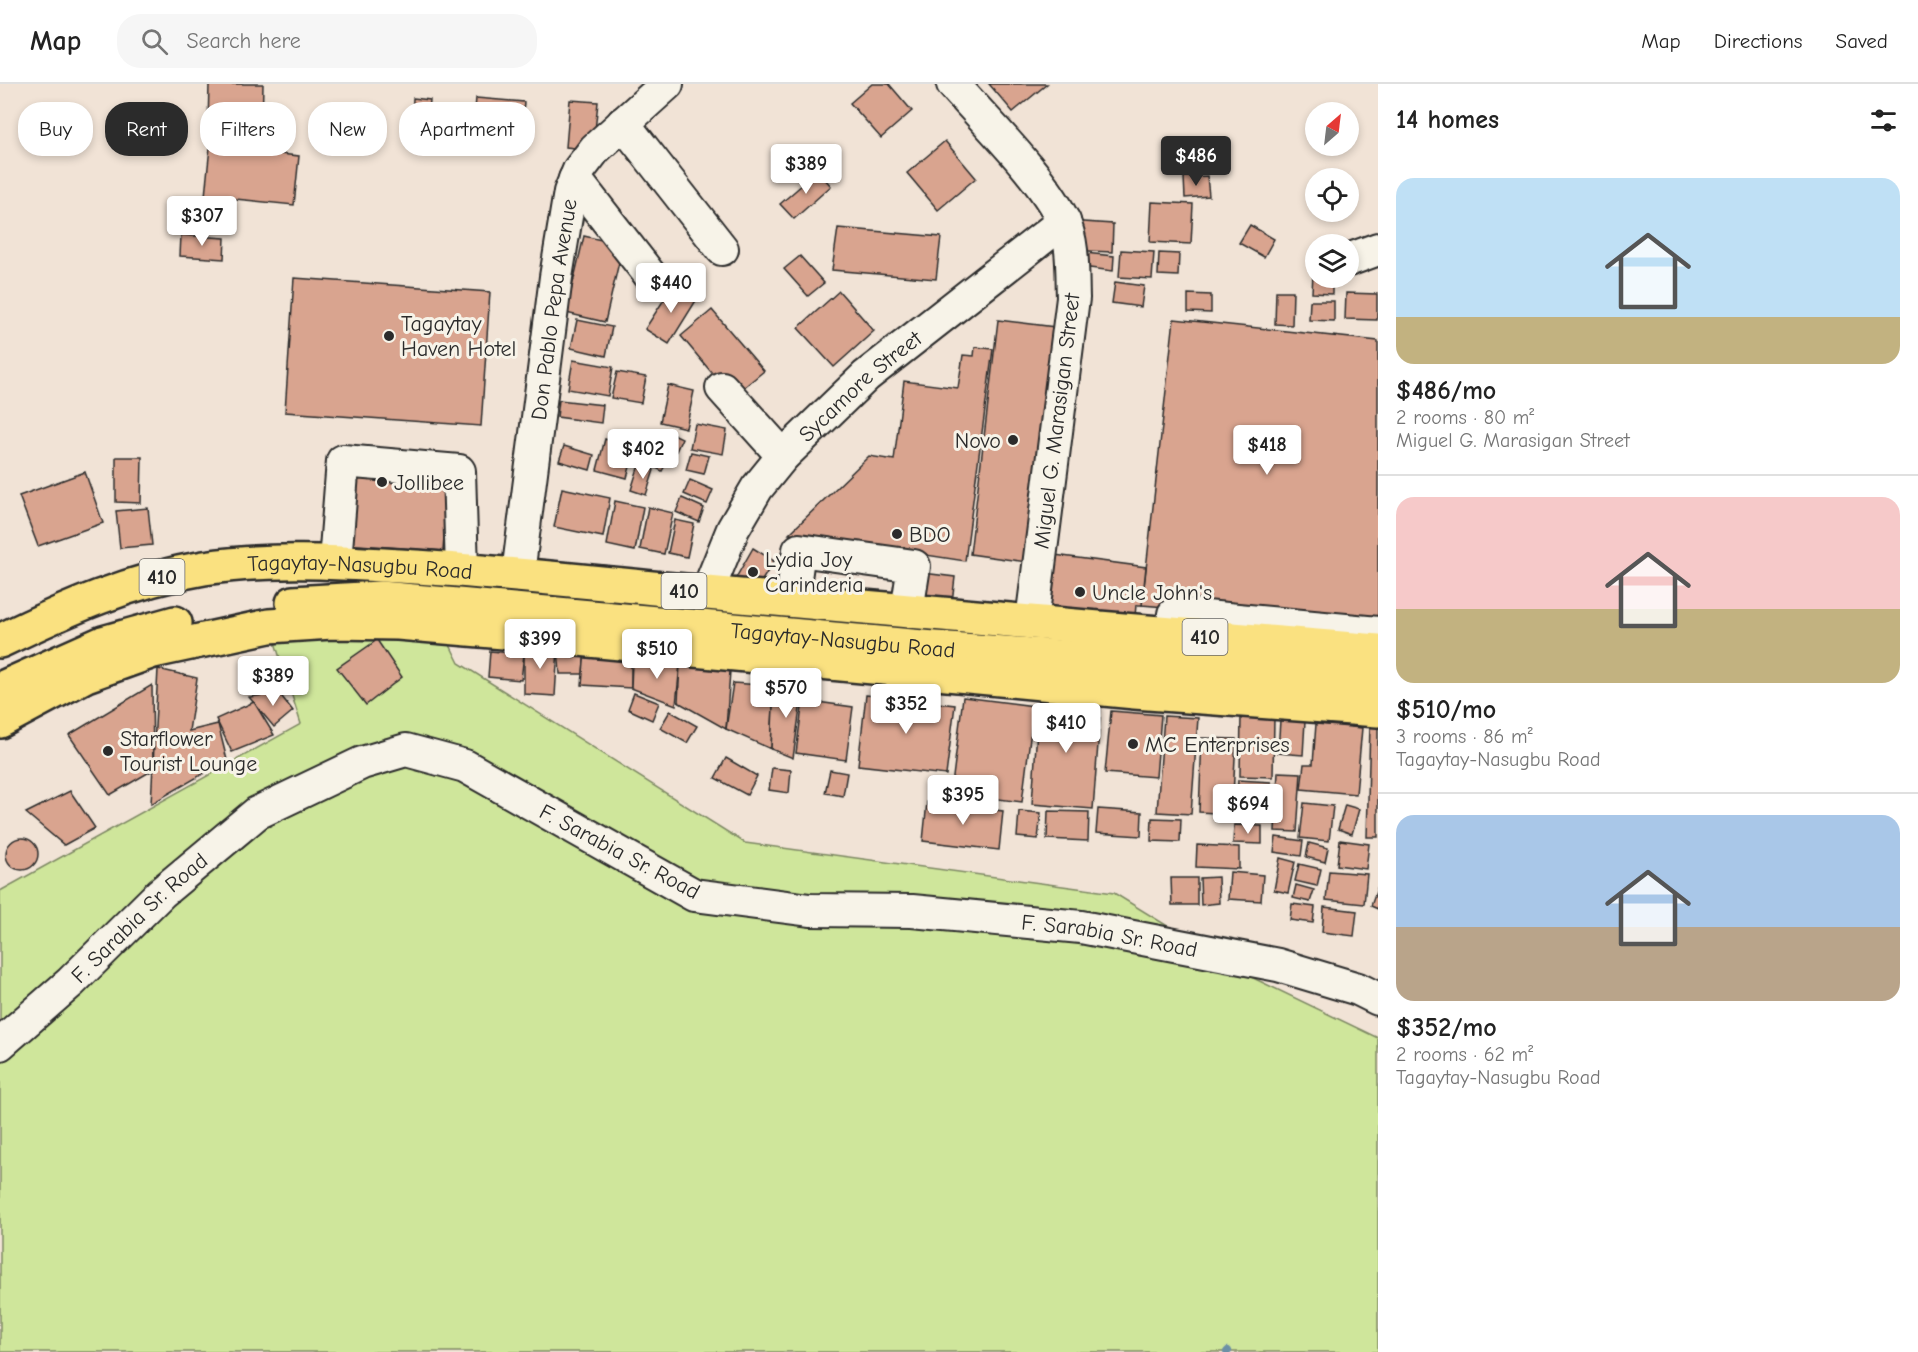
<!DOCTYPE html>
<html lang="en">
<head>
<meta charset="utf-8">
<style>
  body { margin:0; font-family:"Comic Neue",sans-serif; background:#f6f6f6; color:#222; height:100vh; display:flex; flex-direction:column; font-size:22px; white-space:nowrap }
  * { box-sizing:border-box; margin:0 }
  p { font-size:20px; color:#767676 }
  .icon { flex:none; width:33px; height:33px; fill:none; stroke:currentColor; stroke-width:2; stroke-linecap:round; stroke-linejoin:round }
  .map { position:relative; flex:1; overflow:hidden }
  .sheet { display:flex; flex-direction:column; background:#fff; width:540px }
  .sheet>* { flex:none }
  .banner { position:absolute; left:18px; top:18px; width:570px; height:54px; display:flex; gap:12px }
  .needle { width:39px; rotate:28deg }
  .controls { position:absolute; left:1305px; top:18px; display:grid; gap:12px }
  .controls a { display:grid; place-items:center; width:54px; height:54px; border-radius:50%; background:#fff; box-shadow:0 3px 9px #0003; font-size:30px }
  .price { position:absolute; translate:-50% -51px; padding:0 14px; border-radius:6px; background:#fff; color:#222; font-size:20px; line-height:39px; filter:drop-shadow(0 2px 3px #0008) }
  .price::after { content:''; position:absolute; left:50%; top:36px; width:18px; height:14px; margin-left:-9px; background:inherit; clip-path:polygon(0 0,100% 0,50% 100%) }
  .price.current { background:#2b2b2b; color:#fff }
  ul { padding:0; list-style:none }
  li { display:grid; align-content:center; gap:12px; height:318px; padding:0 18px }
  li+li { border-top:2px solid #e0e0e0 }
  li span { display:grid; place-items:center; height:186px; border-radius:18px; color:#555 }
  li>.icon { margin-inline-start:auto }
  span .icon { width:108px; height:108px; fill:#fffc; stroke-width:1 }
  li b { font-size:26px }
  h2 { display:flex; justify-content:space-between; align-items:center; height:72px; padding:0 18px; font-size:26px }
  .tag { padding:0 21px; border-radius:24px; background:#fff; box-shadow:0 3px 9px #0003; font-size:21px; line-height:54px }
  .tag.current { background:#2b2b2b; color:#fff }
  header { display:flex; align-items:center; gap:36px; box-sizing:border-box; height:84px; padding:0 30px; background:#fff; border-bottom:2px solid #e0e0e0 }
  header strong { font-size:28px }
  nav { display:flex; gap:33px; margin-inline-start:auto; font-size:21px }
  .search { width:420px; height:54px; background:#f6f6f6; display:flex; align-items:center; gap:15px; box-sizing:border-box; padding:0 21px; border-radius:24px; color:#767676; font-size:22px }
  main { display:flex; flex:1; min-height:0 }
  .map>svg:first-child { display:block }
  .green { fill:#cfe69b; stroke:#7d8863; stroke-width:1.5 }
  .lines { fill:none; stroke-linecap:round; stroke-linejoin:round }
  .stream { stroke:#6c90a6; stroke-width:8 }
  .building { fill:#d9a48f; stroke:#2b2b2b; stroke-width:1.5 }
  .minor-casing { stroke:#2b2b2b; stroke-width:36 }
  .major-casing { stroke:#2b2b2b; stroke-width:38 }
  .minor { stroke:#f7f3e8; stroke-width:32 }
  .major { stroke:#fae180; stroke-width:33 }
  .poi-dot { fill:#2b2b2b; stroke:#f7f3e8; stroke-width:2 }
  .labels { text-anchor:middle; stroke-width:6; stroke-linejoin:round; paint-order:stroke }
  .shield { fill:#f7f3e8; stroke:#686764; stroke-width:1.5 }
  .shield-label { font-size:21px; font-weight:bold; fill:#2b2b2b }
  .street-label { font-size:22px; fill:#2b2b2b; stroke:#f7f3e8 }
  .poi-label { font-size:22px; fill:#2b2b2b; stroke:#f7f3e8; text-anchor:start }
</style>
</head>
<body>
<header>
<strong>Map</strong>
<div class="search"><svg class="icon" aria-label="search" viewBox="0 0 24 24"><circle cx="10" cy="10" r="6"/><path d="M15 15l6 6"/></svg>Search here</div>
<nav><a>Map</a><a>Directions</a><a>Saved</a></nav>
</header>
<main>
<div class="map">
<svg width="1378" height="1268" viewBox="0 0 1378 1268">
  <rect width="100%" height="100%" fill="#f1e3d6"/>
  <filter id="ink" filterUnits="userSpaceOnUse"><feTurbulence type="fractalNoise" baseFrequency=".0167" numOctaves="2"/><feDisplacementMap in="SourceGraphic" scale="12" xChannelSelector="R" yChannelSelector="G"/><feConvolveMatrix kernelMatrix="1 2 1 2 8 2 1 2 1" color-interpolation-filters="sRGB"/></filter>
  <g filter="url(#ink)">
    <path class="green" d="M 272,549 L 446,553 L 459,579 L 745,759 L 1114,809 L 1247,891 L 1378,954 L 1378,1268 L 0,1268 L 0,807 L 301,640 Z"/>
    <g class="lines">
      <path class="stream" d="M 1227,1268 L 1228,1267"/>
    </g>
    <g class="building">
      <path d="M 209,0 L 263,0 L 262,44 L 208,42 Z"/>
      <path d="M 872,0 L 889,0 L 912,27 L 881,54 L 850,19 Z"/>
      <path d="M 989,0 L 1047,0 L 1013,28 Z"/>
      <path d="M 413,14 L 430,16 L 428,36 L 412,35 Z"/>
      <path d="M 476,14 L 524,18 L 520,66 L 472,62 Z"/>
      <path d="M 570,16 L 598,18 L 593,66 L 566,63 Z"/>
      <path d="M 125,28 L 159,30 L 158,45 L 124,42 Z"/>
      <path d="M 945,57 L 976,94 L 938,126 L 907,89 Z"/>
      <path d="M 210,63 L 299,72 L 294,121 L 205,112 Z"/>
      <path d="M 818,87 L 831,102 L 794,135 L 780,120 Z"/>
      <path d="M 1207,92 L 1209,112 L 1185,114 L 1184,93 Z"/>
      <path d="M 1152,118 L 1193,120 L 1191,160 L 1150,158 Z"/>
      <path d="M 1068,137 L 1113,140 L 1112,168 L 1067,166 Z"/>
      <path d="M 1250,141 L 1274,155 L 1264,173 L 1239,159 Z"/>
      <path d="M 838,144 L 941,153 L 936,195 L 832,186 Z"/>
      <path d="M 181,151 L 225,154 L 224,175 L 180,172 Z"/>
      <path d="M 584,152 L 623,161 L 605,238 L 566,229 Z"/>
      <path d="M 1121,166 L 1154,168 L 1152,195 L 1119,193 Z"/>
      <path d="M 1075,168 L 1114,172 L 1113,187 L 1074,182 Z"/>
      <path d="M 1159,169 L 1179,170 L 1178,192 L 1158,191 Z"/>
      <path d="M 800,172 L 824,199 L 808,212 L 784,185 Z"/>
      <path d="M 1313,189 L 1316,189 L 1316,194 L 1332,194 L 1332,210 L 1312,209 Z"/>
      <path d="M 294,194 L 490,208 L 481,342 L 285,328 Z"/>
      <path d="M 1115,198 L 1144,202 L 1141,223 L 1112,219 Z"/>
      <path d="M 674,200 L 697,215 L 669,260 L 645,245 Z"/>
      <path d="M 839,207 L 874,247 L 834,283 L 798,244 Z"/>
      <path d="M 1276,207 L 1293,207 L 1292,241 L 1275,240 Z"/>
      <path d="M 1346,209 L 1377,210 L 1377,236 L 1345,235 Z"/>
      <path d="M 1188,210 L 1211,211 L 1211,229 L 1188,228 Z"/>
      <path d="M 1310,217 L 1334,217 L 1334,237 L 1309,236 Z"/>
      <path d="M 712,226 L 764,287 L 732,313 L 681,252 Z"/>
      <path d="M 1174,235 L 1378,257 L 1378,541 L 1142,521 Z"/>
      <path d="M 577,236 L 612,243 L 606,272 L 571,264 Z"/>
      <path d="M 998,236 L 1055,243 L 1027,478 L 970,470 Z"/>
      <path d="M 975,263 L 993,265 L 965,477 L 789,450 L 869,372 L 894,376 L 904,297 L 958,304 L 963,271 L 974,272 Z"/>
      <path d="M 573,276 L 613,283 L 608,312 L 568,305 Z"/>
      <path d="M 617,288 L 646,293 L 641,319 L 611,314 Z"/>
      <path d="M 668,301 L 694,307 L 686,344 L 660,338 Z"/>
      <path d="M 559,316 L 603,321 L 601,339 L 557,333 Z"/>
      <path d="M 695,340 L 727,346 L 723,370 L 690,364 Z"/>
      <path d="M 665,346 L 682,354 L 673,374 L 655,365 Z"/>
      <path d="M 605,355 L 635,364 L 627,394 L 597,386 Z"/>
      <path d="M 564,362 L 594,371 L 590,386 L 559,377 Z"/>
      <path d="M 691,368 L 709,372 L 704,390 L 686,386 Z"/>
      <path d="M 654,370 L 667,378 L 662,387 L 648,380 Z"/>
      <path d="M 116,373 L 142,373 L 141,419 L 116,418 Z"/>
      <path d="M 639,381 L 654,386 L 646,411 L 631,406 Z"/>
      <path d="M 85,388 L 103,439 L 38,462 L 19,412 Z"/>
      <path d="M 348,389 L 448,396 L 443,467 L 344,460 Z"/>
      <path d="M 690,396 L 713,406 L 707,420 L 684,410 Z"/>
      <path d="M 562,404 L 610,414 L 603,453 L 554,443 Z"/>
      <path d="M 682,414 L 704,424 L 699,438 L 676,428 Z"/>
      <path d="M 615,417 L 643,423 L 635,467 L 607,461 Z"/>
      <path d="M 648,423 L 673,429 L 664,470 L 640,465 Z"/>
      <path d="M 148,424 L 152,461 L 120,464 L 116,427 Z"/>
      <path d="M 675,436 L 694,440 L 687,473 L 668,469 Z"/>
      <path d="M 753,464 L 774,477 L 753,511 L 733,499 Z"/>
      <path d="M 1047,470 L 1146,483 L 1142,521 L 1136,521 L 1135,532 L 1042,522 Z"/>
      <path d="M 923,489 L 955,493 L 951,527 L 919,523 Z"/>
      <path d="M 377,556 L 402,593 L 366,621 L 337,584 Z"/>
      <path d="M 527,561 L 558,563 L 555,612 L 524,610 L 524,570 Z"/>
      <path d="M 558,563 L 585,565 L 583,590 L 560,590 Z"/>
      <path d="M 585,565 L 631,568 L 631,604 L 582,601 Z"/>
      <path d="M 490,567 L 524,570 L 521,596 L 488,593 Z"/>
      <path d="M 632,578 L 680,580 L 676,621 L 631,604 Z"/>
      <path d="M 680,580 L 730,587 L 726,645 L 678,618 Z"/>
      <path d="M 158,585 L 197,594 L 189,647 L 218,640 L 227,676 L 151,720 Z"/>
      <path d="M 733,599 L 774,602 L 771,665 L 726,645 Z"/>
      <path d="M 152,601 L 153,686 L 110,711 L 69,651 Z"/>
      <path d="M 774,602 L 803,603 L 793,674 L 771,665 Z"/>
      <path d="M 279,609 L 293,627 L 274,643 L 249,613 Z"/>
      <path d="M 634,609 L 659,619 L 652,636 L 628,625 Z"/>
      <path d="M 866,611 L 955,621 L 946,691 L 858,681 Z"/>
      <path d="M 963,613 L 1034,622 L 1022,718 L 951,709 Z"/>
      <path d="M 803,616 L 853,623 L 846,676 L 796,669 Z"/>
      <path d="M 1039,616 L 1101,621 L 1093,725 L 1032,720 Z"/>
      <path d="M 254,618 L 274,651 L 232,668 L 216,635 Z"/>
      <path d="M 670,627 L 697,642 L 687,659 L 660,644 Z"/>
      <path d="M 1111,627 L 1161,631 L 1156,693 L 1105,689 Z"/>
      <path d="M 1164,632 L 1198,634 L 1191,730 L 1157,728 Z"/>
      <path d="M 1241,632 L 1274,633 L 1273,693 L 1240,692 Z"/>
      <path d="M 1280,636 L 1305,637 L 1303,671 L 1278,669 Z"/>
      <path d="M 1316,640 L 1362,644 L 1356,710 L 1301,705 L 1304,680 L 1313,680 Z"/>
      <path d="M 1370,641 L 1378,641 L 1378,753 L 1367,753 Z"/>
      <path d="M 1202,654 L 1236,655 L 1232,730 L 1199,728 Z"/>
      <path d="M 726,674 L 757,692 L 747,711 L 715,694 Z"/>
      <path d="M 772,684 L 791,686 L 789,709 L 769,706 Z"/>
      <path d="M 830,686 L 847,689 L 843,712 L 825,709 Z"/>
      <path d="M 1278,688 L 1301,689 L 1297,748 L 1275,747 Z"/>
      <path d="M 1238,696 L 1271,698 L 1269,737 L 1236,735 Z"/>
      <path d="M 70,707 L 95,744 L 64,761 L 26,729 Z"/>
      <path d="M 927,718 L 1003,727 L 999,766 L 923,757 Z"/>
      <path d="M 1304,719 L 1333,722 L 1329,757 L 1300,754 Z"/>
      <path d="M 1345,721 L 1359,725 L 1352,750 L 1338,745 Z"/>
      <path d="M 1098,725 L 1142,728 L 1141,752 L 1096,749 Z"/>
      <path d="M 1019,727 L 1041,729 L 1038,755 L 1017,753 Z"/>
      <path d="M 1048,727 L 1089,728 L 1088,757 L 1047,755 Z"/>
      <path d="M 1152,734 L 1181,735 L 1180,758 L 1151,757 Z"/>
      <path d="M 1234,741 L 1262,742 L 1262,760 L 1233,759 Z"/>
      <path d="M 1276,753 L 1303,757 L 1301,772 L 1274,768 Z"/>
      <circle cx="22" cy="770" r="16"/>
      <path d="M 1340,756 L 1369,760 L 1366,785 L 1337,781 Z"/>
      <path d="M 1309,759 L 1328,764 L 1325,778 L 1306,773 Z"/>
      <path d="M 1197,761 L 1239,763 L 1239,785 L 1196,783 Z"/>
      <path d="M 1280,774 L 1295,778 L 1288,809 L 1274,806 Z"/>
      <path d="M 1299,780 L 1321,785 L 1317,802 L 1295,797 Z"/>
      <path d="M 1329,787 L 1367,790 L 1364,820 L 1326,816 Z"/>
      <path d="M 1230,788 L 1263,791 L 1261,817 L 1228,815 Z"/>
      <path d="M 1218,793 L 1219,819 L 1201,821 L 1200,794 Z"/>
      <path d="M 1171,794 L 1197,794 L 1197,821 L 1172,821 Z"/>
      <path d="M 1296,801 L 1314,806 L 1310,818 L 1293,814 Z"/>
      <path d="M 1378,802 L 1378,825 L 1371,822 Z"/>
      <path d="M 1292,820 L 1315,823 L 1313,839 L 1290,836 Z"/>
      <path d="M 1324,823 L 1357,827 L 1354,852 L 1322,848 Z"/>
    </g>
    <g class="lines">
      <g class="minor-casing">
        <g id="minor">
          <path d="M 953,0 C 986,38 1042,92 1063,136 C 1074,159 1072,189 1073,214 L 1032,537"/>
          <path d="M 623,39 L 722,165"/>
          <path d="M 575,95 L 653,195"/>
          <path d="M 1348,176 L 1378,165"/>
          <path d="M 722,304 L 783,372"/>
          <path d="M 335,478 L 343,377 L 459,387 L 462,486"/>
          <path id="s1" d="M 518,490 L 556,193 L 570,108 L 579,86 L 595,65 L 667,0"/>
          <path id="s2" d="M 707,509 L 733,445 L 757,404 L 783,372 L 866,292 L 1064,137"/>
          <path d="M 792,516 L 799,466 L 914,482 L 907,527"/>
          <path d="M 1172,551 L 1174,530 L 1378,549"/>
          <path id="s3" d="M 0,960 L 71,898 L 161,809 L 257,729 L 362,679 L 406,666 L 465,682 L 694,811 L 810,826 L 912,827 L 1081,843 L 1278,881 L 1358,905 L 1378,915"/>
        </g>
      </g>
      <g class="major-casing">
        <g id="major">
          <path id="s4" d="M 293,519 L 380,514 L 934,564 L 1378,596"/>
          <path id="s5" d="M 0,557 C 66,525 131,496 204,484 C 269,474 334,478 400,482 C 503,488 605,500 707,509 C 931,530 1154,549 1378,567"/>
          <path d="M 0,605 L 103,559 L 175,539"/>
          <path d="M 0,637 L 86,591 L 153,567 L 269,542 L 332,538 L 398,539 L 526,550 L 1135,608 L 1378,626"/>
        </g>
      </g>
      <use href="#minor" class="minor"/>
      <use href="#major" class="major"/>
    </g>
  </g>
  <g class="poi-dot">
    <circle cx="389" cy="252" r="6"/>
    <circle cx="1013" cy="356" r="6"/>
    <circle cx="382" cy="398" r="6"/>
    <circle cx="897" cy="450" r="6"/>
    <circle cx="753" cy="488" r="6"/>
    <circle cx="1080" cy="508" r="6"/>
    <circle cx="1133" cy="660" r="6"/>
    <circle cx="108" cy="667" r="6"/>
  </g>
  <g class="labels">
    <g class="shield">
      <rect x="139.5" y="475" width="45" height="36" rx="4.5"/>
      <rect x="661.5" y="489" width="45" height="36" rx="4.5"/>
      <rect x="1182.5" y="535" width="45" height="36" rx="4.5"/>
    </g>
    <g class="shield-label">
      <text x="162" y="500">410</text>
      <text x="684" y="514">410</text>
      <text x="1205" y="560">410</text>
    </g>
    <g class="street-label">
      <text dy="8" stroke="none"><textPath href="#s1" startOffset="267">Don Pablo Pepa Avenue</textPath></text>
      <text dy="8" stroke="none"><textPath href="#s2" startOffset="262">Sycamore Street</textPath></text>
      <text transform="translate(1056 337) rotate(-83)" y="8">Miguel G. Marasigan Street</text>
      <text dy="8" stroke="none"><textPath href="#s5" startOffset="374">Tagaytay-Nasugbu Road</textPath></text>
      <text dy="8" stroke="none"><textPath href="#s4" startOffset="552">Tagaytay-Nasugbu Road</textPath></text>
      <text transform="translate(620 767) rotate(28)" y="8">F. Sarabia Sr. Road</text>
      <text dy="8" stroke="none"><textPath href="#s3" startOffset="188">F. Sarabia Sr. Road</textPath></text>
      <text dy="8" stroke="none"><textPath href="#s3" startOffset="1250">F. Sarabia Sr. Road</textPath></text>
    </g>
    <g class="poi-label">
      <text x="401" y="247">Tagaytay<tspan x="401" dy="25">Haven Hotel</tspan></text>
      <text x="1001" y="364" text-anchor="end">Novo</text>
      <text x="394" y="406">Jollibee</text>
      <text x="909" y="458">BDO</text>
      <text x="765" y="483">Lydia Joy<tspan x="765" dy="25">Carinderia</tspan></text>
      <text x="1092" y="516">Uncle John's</text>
      <text x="120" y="662">Starflower<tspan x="120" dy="25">Tourist Lounge</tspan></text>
      <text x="1145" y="668">MC Enterprises</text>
    </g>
  </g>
</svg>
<div class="controls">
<a><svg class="needle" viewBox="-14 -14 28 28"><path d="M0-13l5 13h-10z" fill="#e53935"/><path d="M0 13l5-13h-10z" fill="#767676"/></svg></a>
<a><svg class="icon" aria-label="locate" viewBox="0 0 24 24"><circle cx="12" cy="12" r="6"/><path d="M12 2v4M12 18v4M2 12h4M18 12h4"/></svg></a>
<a><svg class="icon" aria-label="layers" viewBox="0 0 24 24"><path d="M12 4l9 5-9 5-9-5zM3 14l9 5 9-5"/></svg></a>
</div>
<b class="price current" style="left:1196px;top:103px">$486</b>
<b class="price" style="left:806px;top:111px">$389</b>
<b class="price" style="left:202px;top:163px">$307</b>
<b class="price" style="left:671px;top:230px">$440</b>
<b class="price" style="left:1267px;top:392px">$418</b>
<b class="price" style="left:643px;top:396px">$402</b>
<b class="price" style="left:540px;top:586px">$399</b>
<b class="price" style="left:657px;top:596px">$510</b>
<b class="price" style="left:273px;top:623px">$389</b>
<b class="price" style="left:786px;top:635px">$570</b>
<b class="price" style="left:906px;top:651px">$352</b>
<b class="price" style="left:1066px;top:670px">$410</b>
<b class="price" style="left:963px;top:742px">$395</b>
<b class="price" style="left:1248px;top:751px">$694</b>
<div class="banner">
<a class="tag">Buy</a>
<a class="tag current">Rent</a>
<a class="tag">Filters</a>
<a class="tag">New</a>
<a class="tag">Apartment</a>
</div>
</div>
<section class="sheet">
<h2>14 homes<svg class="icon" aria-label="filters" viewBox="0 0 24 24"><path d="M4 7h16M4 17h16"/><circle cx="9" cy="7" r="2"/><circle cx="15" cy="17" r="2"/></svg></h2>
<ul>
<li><span style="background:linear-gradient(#bfe0f5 75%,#c2b280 0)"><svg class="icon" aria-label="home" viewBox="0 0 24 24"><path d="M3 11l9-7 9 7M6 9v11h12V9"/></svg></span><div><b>$486/mo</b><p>2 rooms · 80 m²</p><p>Miguel G. Marasigan Street</p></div></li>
<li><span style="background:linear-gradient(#f6c9c9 60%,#c2b280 0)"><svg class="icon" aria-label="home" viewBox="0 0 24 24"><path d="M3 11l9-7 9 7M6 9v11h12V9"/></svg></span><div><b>$510/mo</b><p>3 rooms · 86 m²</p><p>Tagaytay-Nasugbu Road</p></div></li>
<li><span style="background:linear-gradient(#a9c7e8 60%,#b9a48a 0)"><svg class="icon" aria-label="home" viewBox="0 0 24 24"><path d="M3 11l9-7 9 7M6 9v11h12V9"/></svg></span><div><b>$352/mo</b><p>2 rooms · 62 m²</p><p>Tagaytay-Nasugbu Road</p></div></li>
</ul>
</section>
</main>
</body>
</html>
